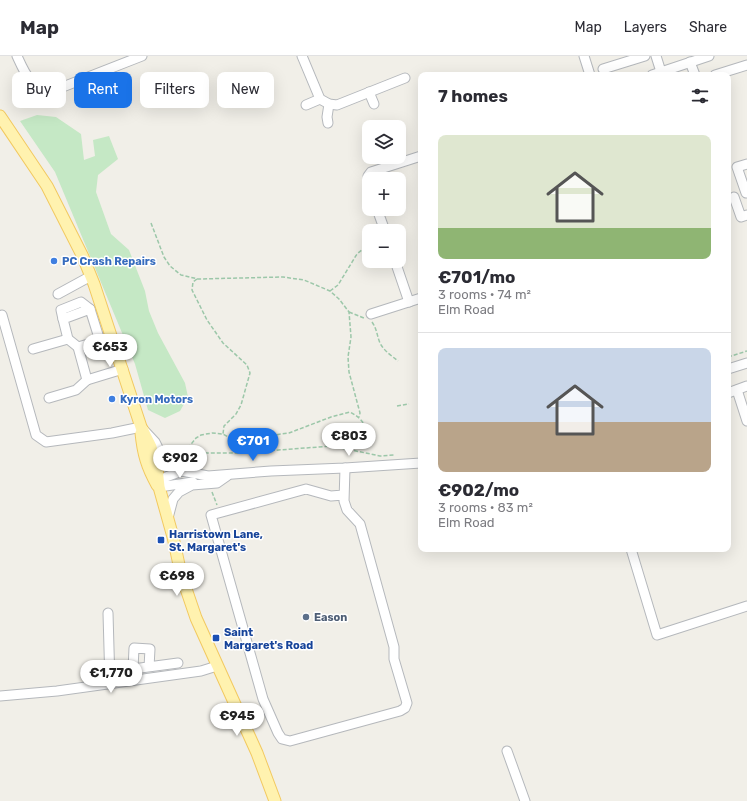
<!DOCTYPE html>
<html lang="en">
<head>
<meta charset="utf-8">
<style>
  body { margin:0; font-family:Rubik,sans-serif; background:#f7f7f7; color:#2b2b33; height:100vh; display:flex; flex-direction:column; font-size:15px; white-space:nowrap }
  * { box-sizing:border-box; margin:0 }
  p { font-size:13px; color:#7c7c81 }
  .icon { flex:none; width:22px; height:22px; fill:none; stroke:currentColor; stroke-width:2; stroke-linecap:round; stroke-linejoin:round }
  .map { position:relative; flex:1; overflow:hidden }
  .drawer { position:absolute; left:418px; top:16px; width:313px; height:480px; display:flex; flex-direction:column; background:#fff; border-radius:8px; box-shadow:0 4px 16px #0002 }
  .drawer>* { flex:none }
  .guide { position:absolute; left:12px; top:16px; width:346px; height:36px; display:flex; gap:8px }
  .fabs { position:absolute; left:362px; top:64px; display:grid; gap:8px }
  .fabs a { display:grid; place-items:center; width:44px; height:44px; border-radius:8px; background:#fff; box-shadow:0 4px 16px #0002; font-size:20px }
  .price { position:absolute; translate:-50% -34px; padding:0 9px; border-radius:14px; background:#fff; color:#222; font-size:13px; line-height:26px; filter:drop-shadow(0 1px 2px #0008) }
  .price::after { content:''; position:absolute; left:50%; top:24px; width:12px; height:9px; margin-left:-6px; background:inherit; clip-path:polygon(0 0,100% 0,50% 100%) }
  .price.active { background:#1a73e8; color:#fff }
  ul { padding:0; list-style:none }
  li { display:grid; align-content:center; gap:8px; height:212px; padding:0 20px }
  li+li { border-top:1px solid #e1e1e2 }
  li span { display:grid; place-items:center; height:124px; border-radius:8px; color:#555 }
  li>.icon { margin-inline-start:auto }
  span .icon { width:72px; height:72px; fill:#fffc; stroke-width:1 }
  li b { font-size:17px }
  h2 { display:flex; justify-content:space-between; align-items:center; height:48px; padding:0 20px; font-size:17px }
  .pill { padding:0 14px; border-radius:8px; background:#fff; box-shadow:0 4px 16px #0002; font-size:14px; line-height:36px }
  .pill.active { background:#1a73e8; color:#fff }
  header { display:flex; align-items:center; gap:24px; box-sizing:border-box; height:56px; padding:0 20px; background:#fff; border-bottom:1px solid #e1e1e2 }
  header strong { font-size:19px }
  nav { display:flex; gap:22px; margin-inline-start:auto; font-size:14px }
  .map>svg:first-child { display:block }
  .green { fill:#c5e8c5 }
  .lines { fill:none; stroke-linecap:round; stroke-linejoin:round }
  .minor-casing { stroke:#b5b8bc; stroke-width:11 }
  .major-casing { stroke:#f2c960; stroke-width:13 }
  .path { stroke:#9cc7a9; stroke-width:1.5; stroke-dasharray:4 2; stroke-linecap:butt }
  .minor { stroke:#fff; stroke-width:9 }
  .major { stroke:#fff2af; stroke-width:11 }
  .shop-dot { fill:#3f7fe0; stroke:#fff; stroke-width:1.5 }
  .transit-dot { fill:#1a4fb4; stroke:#fff; stroke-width:1.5 }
  .service-dot { fill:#5c6f8a; stroke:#fff; stroke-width:1.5 }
  .labels { text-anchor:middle; stroke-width:3; stroke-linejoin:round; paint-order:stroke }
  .shop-label { font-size:11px; font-weight:bold; fill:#366cbe; stroke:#fff; text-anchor:start }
  .transit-label { font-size:11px; font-weight:bold; fill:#164399; stroke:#fff; text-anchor:start }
  .service-label { font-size:11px; font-weight:bold; fill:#4e5e75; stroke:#fff; text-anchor:start }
</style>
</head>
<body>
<header>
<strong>Map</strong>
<nav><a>Map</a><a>Layers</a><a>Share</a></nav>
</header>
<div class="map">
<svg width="747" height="745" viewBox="0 0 747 745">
  <rect width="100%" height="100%" fill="#f1efe8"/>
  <path class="green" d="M 37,59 L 56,61 L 81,78 L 84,104 L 95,100 L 93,84 L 109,80 L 118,103 L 98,119 L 96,136 L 111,178 L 129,194 L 145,235 L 149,255 L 158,277 L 185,327 L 188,341 L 180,355 L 165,362 L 148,354 L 135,308 L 55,116 L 20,65 Z"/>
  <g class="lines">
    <g class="minor-casing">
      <g id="minor">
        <path d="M 17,0 C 26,20 31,33 55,34 L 142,0"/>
        <path d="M 302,0 L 320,43 L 329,48 L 337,49 L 405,22"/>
        <path d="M 584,0 L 590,19"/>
        <path d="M 656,0 L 662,19"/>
        <path d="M 690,6 L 695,19"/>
        <path d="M 603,13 L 645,0"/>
        <path d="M 652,19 L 709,0"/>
        <path d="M 715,19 L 747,9"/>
        <path d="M 369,36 L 374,48"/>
        <path d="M 306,49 L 320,43"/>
        <path d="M 328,67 L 327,61 L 329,48"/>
        <path d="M 369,128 L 368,120 L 371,116 L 421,100"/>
        <path d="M 746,137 L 737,111 L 747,108"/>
        <path d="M 734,141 L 741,161 L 747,159"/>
        <path d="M 377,153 L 385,175"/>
        <path d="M 395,205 L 409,246"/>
        <path d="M 58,238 L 91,220"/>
        <path d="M 371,258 L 421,242"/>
        <path d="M 2,259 L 36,379 L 46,386 L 112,377 L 141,371 L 155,386 L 163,402 L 182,415 L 208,420 L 271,415 L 345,412 L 421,407"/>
        <path d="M 63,263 L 61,254 L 81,246 L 90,253"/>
        <path d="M 112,281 L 78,291 L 87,324 L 123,313"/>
        <path d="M 78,291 L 68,283 L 63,263 L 90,253 L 100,285"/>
        <path d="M 33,293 L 68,283"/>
        <path d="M 728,313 L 747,307"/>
        <path d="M 737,334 L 747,365"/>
        <path d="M 728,337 L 747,330"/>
        <path d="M 49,342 L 76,334 L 87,324"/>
        <path d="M 159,431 L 193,426"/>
        <path d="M 159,431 L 166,421 L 182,415"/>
        <path d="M 343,439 L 331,440 L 306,433 L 211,459 L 263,643 L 278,677 L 282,683 L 290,685 L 400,655 L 405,652 L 407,647 L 394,603 L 394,591 L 360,468 L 347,454 L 344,445 L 345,412"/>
        <path d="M 168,462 L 173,443 L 179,436 L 192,429 L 217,427 L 227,420"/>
        <path d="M 631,493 L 657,579 L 747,550"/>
        <path d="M 108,557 L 110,628"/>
        <path d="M 149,611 L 150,593 L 134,592 L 133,613 L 178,607"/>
        <path d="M 0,640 L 57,635 L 201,615 L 217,610"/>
        <path d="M 507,695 L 525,745"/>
      </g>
    </g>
    <g class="major-casing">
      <g id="major">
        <path d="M 0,60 L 47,130 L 83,201 L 94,228 L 141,371 L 151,391 L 157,412 L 159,431 L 173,481 L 181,518 L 196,562 L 257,697 L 275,745"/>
        <path d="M 141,377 C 143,398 147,411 157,429"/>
      </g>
    </g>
    <g class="path">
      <path d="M 151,167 L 164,201 L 170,210 L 181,219 L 198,223 L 283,221 L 304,224 L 330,235 L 339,243 L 349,256 L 351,281 L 348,301 L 349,316 L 360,357 L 359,361"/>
      <path d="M 197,223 L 193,226 L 192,234 L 207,264 L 223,287 L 247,309 L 250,317 L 241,349 L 236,358 L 224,370 L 223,378"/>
      <path d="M 330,235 L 338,229 L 357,198 L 369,188"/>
      <path d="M 349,256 L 364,262"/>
      <path d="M 372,266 C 377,273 377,280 380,287 C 384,295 392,300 398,305"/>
      <path d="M 728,301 L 747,295"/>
      <path d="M 397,350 L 409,348"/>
      <path d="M 184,397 L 196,382 L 201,379 L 212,377 L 223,378 L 228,381 L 259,381 L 289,377 L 331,361 L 350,356 C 365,364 365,370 371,385"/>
      <path d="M 175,399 L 184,397 L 239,397 L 332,390 L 380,400 L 395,399"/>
      <path d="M 212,436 L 217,449"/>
    </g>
    <use href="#minor" class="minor"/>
    <use href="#major" class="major"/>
  </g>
  <g class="shop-dot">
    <circle cx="54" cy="205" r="4"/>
    <circle cx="112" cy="343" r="4"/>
  </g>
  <g class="transit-dot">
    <rect x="157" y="480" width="8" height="8" rx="2"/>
    <rect x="212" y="578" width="8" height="8" rx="2"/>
  </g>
  <circle class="service-dot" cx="306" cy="561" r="4"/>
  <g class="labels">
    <g class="shop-label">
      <text x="62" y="209">PC Crash Repairs</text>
      <text x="120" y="347">Kyron Motors</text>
    </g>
    <g class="transit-label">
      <text x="169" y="482">Harristown Lane,<tspan x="169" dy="13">St. Margaret's</tspan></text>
      <text x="224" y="580">Saint<tspan x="224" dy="13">Margaret's Road</tspan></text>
    </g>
    <g class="service-label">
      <text x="314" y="565">Eason</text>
    </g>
  </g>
</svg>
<div class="fabs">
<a><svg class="icon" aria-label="layers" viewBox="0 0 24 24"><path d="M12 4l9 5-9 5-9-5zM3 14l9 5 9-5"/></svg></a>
<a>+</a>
<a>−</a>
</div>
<b class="price" style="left:110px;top:312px">€653</b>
<b class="price" style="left:349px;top:401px">€803</b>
<b class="price active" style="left:253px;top:406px">€701</b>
<b class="price" style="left:180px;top:423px">€902</b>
<b class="price" style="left:177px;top:541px">€698</b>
<b class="price" style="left:111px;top:638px">€1,770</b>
<b class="price" style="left:237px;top:681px">€945</b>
<div class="guide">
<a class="pill">Buy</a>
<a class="pill active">Rent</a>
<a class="pill">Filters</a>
<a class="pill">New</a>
</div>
<section class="drawer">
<h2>7 homes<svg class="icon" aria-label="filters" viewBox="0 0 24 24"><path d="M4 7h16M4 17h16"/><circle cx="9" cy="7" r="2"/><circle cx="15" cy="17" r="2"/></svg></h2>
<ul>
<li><span style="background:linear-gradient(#dfe7d0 75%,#8fb573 0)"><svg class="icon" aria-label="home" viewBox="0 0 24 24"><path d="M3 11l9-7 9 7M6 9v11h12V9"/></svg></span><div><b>€701/mo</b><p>3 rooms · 74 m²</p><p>Elm Road</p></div></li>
<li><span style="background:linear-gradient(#c9d6e8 60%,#b9a48a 0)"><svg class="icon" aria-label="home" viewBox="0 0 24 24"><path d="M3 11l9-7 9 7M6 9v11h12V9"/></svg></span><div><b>€902/mo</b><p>3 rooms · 83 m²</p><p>Elm Road</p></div></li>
</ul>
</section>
</div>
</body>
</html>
